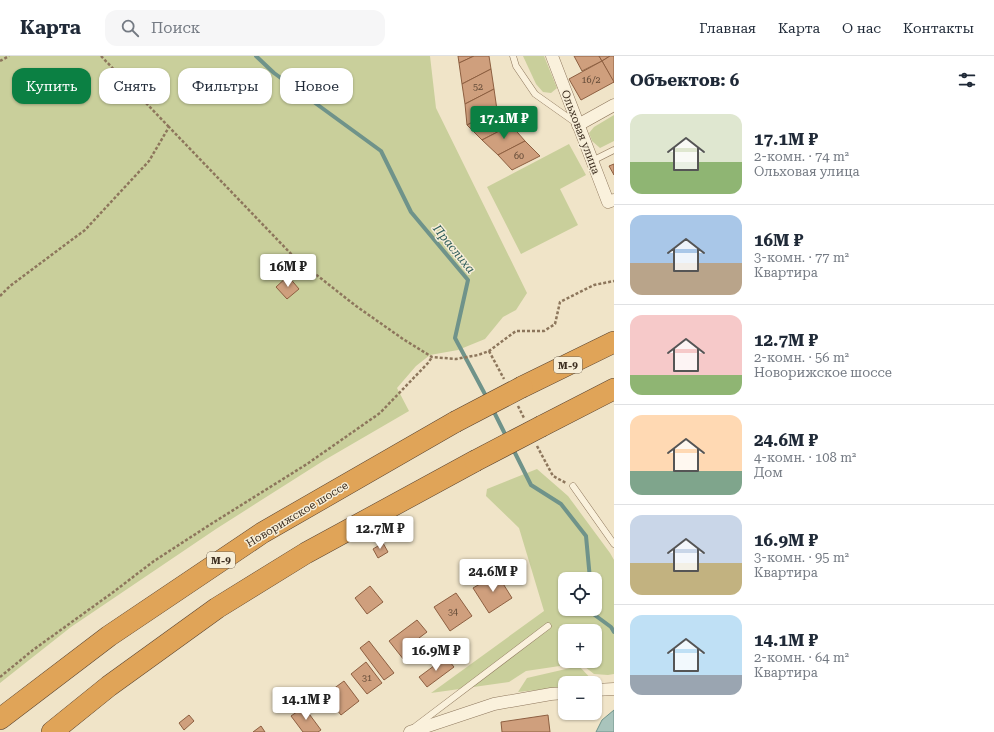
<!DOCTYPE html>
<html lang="ru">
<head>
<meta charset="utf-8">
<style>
  body { margin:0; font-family:"Roboto Serif",serif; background:#f6f6f7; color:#1f2937; height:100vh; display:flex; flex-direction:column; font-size:15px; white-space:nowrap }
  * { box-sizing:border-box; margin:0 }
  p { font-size:13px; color:#747a83 }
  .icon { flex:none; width:22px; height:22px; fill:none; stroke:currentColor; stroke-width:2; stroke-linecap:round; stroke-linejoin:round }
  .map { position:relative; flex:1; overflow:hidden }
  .panel { display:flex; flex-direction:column; background:#fff; width:380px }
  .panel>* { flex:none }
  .guide { position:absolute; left:12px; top:12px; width:380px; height:36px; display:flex; gap:8px }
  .controls { position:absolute; left:558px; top:516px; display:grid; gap:8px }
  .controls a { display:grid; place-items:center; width:44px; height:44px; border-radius:8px; background:#fff; box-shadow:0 1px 3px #0004; font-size:20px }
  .price { position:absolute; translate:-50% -34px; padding:0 9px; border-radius:4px; background:#fff; color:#222; font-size:13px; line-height:26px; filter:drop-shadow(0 1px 2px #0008) }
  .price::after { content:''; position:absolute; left:50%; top:24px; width:12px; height:9px; margin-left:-6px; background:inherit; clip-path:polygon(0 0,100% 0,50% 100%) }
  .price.active { background:#0b8043; color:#fff }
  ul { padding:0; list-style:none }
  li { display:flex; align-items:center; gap:12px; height:100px; padding:0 16px }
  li+li { border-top:1px solid #e0e1e3 }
  li span { display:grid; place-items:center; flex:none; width:112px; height:80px; border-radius:12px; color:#555 }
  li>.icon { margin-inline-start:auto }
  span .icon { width:48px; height:48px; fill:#fffc; stroke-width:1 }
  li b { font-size:17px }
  h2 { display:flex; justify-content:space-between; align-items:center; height:48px; padding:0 16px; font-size:17px }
  .pill { padding:0 14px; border-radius:12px; background:#fff; box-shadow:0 1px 3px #0004; font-size:14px; line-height:36px }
  .pill.active { background:#0b8043; color:#fff }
  header { display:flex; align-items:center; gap:24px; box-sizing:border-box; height:56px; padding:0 20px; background:#fff; border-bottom:1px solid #e0e1e3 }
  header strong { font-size:19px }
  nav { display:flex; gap:22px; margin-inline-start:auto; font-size:14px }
  .search { width:280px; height:36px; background:#f6f6f7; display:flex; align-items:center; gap:10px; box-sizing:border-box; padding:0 14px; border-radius:12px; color:#747a83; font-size:15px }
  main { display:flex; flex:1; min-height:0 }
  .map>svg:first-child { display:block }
  .green { fill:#c9cf9b; fill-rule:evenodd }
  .water { fill:#a9c4bc; stroke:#6f938a }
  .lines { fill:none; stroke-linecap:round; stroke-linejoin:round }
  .stream { stroke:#6f938a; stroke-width:4 }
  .building { fill:#cf9f7d; stroke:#8d5f41 }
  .service-casing { stroke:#8d765c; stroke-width:7 }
  .minor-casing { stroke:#8d765c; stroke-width:13 }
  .motorway-casing { stroke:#5b4430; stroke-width:22 }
  .path { stroke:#8d765c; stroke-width:2.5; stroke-dasharray:3 2; stroke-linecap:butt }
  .service { stroke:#faf1dc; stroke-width:6 }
  .minor { stroke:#faf1dc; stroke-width:12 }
  .motorway { stroke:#e0a458; stroke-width:21 }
  .motorway-bridge-casing { stroke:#5b4430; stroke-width:22; stroke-linecap:butt }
  .motorway-bridge { stroke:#e0a458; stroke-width:21 }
  .labels { text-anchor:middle; stroke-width:3; stroke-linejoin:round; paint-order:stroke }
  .number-label { font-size:9px; fill:#624a37 }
  .shield { fill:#f7eed8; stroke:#756857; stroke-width:1 }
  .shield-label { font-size:10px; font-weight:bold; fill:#3d2e20 }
  .street-label { font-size:11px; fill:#3d2e20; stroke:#f7eed8 }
  .water-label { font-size:12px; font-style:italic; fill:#2f5d5a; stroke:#f7eed8 }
</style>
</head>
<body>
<header>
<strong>Карта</strong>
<div class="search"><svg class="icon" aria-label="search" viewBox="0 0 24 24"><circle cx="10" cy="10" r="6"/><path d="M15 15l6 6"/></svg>Поиск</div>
<nav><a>Главная</a><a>Карта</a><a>О нас</a><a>Контакты</a></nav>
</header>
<main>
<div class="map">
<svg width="614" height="676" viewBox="0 0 614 676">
  <rect width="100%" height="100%" fill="#f0e4c8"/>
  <g class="green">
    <path d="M 0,0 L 430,0 L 436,52 L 527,237 L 516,254 L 503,261 L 485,283 L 458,294 L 430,299 L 416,310 L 397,332 L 409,355 L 323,405 L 216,473 L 71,571 L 0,627 Z"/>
    <path d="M 523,0 L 544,0 L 557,32 L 551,37 L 543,36 L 536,28 Z"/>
    <path d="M 614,59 L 614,85 L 600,92 L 592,85 L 589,77 L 594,71 Z"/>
    <path d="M 569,88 L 586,119 L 560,133 L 578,169 L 521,198 L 487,131 Z"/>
    <path d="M 537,413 L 568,440 L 610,497 L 614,504 L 614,618 L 608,619 L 594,618 L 580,607 L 526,615 L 509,626 L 431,637 L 544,555 L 519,472 L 486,440 L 487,433 ZM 565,523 L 595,523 L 595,553 L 565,553 ZM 565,575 L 595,575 L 595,605 L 565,605 Z"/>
    <path d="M 579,610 L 595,627 L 565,627 L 565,631 L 518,636 L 527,622 Z"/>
  </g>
  <path class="water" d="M 614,654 L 614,676 L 596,676 L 602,664 Z"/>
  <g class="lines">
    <g class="stream">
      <path d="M 256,0 L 274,17 L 381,95 L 411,156 L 468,224 L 455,282 L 487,342"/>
      <path d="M 493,354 L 507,382"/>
      <path d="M 513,393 L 531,429 L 561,448 L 586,480 L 590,523"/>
      <path d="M 592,553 L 592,557 L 611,571 L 614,576"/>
    </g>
  </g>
  <g class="building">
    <path d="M 458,0 L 474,0 L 459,7 Z"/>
    <path d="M 474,0 L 489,0 L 491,13 L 462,28 L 459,7 Z"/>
    <path d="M 574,0 L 599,0 L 602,5 L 582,15 Z"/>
    <path d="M 599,0 L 610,0 L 602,5 Z"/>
    <path d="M 610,0 L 614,0 L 614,27 L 602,5 Z"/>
    <path d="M 602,5 L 614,26 L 581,44 L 569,23 Z"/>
    <path d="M 491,13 L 494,33 L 465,48 L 462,28 Z"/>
    <path d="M 494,33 L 497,54 L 467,69 L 465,48 Z"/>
    <path d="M 497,54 L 511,69 L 482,84 L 467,69 Z"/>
    <path d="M 511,69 L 525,85 L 498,99 L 482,84 Z"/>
    <path d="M 525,85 L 540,100 L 512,114 L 498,99 Z"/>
    <path d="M 614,108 L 614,119 L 609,110 Z"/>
    <path d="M 288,220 L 299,233 L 287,243 L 276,231 Z"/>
    <path d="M 383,487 L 388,496 L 378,502 L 373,493 Z"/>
    <path d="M 497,518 L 512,542 L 489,557 L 473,532 Z"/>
    <path d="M 370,530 L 383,546 L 367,558 L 355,542 Z"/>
    <path d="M 456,537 L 472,560 L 450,575 L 434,551 Z"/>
    <path d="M 417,564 L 427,576 L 419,582 L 424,589 L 404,604 L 389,585 Z"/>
    <path d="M 369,585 L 394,617 L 384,624 L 360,592 Z"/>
    <path d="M 446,601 L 454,611 L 427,631 L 419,621 Z"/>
    <path d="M 366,606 L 382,627 L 367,638 L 351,618 Z"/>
    <path d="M 344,625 L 359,645 L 341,659 L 325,639 Z"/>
    <path d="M 304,651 L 321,674 L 318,676 L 303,676 L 291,660 Z"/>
    <path d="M 189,659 L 194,665 L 184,674 L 179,667 Z"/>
    <path d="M 548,659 L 550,676 L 502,676 L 501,666 Z"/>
    <path d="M 261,670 L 265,676 L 253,676 Z"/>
  </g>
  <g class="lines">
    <g class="service-casing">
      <g id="service">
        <path d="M 513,0 L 516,10 L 535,38 L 576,67"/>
        <path d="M 592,105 L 614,94"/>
        <path d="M 573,430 L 614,488"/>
        <path d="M 416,670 L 548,570"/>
      </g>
    </g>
    <g class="minor-casing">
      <g id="minor">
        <path d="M 552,0 L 608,146 L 614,144"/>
        <path d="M 578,69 L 614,49"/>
        <path d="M 595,634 L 614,633"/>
        <path d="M 410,676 L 494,648 L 551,638 L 565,637"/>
      </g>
    </g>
    <g class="motorway-casing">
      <g id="motorway">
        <path d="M 522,331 L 614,286"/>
        <path d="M 542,370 L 614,333"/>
        <path d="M 0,663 L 109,580 L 262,477 L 455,366"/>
        <path d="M 52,676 L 109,630 L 217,552 L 306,497 L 475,405"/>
      </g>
    </g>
    <g class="path">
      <path d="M 101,0 L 169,71"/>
      <path d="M 0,5 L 9,0"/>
      <path d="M 0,240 L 10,230 L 85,174 L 149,105 L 169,71 L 295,202 L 356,250 L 403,283 L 432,301 L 456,303 L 478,299 L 489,295 L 516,275 L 544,275 L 555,268 L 560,246 L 594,229 L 614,225"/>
      <path d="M 489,295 L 504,323"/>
      <path d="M 518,350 L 524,362"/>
      <path d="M 537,390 L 553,420 L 566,427"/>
      <path d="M 0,621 L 33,594 L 112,537 L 154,505 L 211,468 L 307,408 L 380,357 L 428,307 L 432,301"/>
    </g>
    <use href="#service" class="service"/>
    <use href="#minor" class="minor"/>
    <use href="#motorway" class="motorway"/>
    <g class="motorway-bridge-casing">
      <g id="motorway-bridge">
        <path d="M 455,366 L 522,331"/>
        <path d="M 475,405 L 542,370"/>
      </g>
    </g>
    <use href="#motorway-bridge" class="motorway-bridge"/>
  </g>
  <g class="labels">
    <g class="number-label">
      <text x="591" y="27">16/2</text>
      <text x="478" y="34">52</text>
      <text x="519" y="103">60</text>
      <text x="453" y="559">34</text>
      <text x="367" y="625">31</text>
    </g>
    <g class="shield">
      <rect x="554" y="301" width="28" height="16" rx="3"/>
      <rect x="207" y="496" width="28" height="16" rx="3"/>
    </g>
    <g class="shield-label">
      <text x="568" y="313">М-9</text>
      <text x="221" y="508">М-9</text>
    </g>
    <g class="street-label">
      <text transform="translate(581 76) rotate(69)" y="4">Ольховая улица</text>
      <text transform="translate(297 458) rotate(-31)" y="4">Новорижское шоссе</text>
    </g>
    <g class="water-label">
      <text transform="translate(454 193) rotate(51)" y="4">Праслиха</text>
    </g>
  </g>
</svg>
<div class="controls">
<a><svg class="icon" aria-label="locate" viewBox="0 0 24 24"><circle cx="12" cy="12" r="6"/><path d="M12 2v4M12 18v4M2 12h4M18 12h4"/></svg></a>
<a>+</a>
<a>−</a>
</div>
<b class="price active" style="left:504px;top:84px">17.1M ₽</b>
<b class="price" style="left:288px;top:232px">16M ₽</b>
<b class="price" style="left:380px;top:494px">12.7M ₽</b>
<b class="price" style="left:493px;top:537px">24.6M ₽</b>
<b class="price" style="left:436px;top:616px">16.9M ₽</b>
<b class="price" style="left:306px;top:665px">14.1M ₽</b>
<div class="guide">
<a class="pill active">Купить</a>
<a class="pill">Снять</a>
<a class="pill">Фильтры</a>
<a class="pill">Новое</a>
</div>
</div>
<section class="panel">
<h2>Объектов: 6<svg class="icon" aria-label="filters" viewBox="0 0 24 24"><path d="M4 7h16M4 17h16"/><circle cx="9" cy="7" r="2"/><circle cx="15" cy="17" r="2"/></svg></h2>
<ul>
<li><span style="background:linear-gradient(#dfe7d0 60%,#8fb573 0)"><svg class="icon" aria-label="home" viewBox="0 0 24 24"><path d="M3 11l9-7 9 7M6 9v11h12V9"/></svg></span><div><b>17.1M ₽</b><p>2-комн. · 74 m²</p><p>Ольховая улица</p></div></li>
<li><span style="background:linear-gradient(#a9c7e8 60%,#b9a48a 0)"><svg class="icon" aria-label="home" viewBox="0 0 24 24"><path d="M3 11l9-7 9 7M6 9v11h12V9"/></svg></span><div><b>16M ₽</b><p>3-комн. · 77 m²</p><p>Квартира</p></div></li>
<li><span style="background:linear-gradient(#f6c9c9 75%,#8fb573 0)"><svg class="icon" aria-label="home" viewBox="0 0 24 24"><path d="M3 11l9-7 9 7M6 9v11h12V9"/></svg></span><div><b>12.7M ₽</b><p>2-комн. · 56 m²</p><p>Новорижское шоссе</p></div></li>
<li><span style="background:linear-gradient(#ffd9b3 70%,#7fa58c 0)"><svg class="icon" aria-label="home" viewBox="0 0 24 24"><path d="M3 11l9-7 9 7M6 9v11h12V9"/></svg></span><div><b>24.6M ₽</b><p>4-комн. · 108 m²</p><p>Дом</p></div></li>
<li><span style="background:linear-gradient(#c9d6e8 60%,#c2b280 0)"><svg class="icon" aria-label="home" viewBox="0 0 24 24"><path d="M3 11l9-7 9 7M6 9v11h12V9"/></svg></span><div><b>16.9M ₽</b><p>3-комн. · 95 m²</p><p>Квартира</p></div></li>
<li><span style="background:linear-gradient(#bfe0f5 75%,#9aa5b1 0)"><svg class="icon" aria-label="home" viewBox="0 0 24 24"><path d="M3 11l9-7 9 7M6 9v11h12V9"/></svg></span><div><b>14.1M ₽</b><p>2-комн. · 64 m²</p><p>Квартира</p></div></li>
</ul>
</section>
</main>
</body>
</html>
